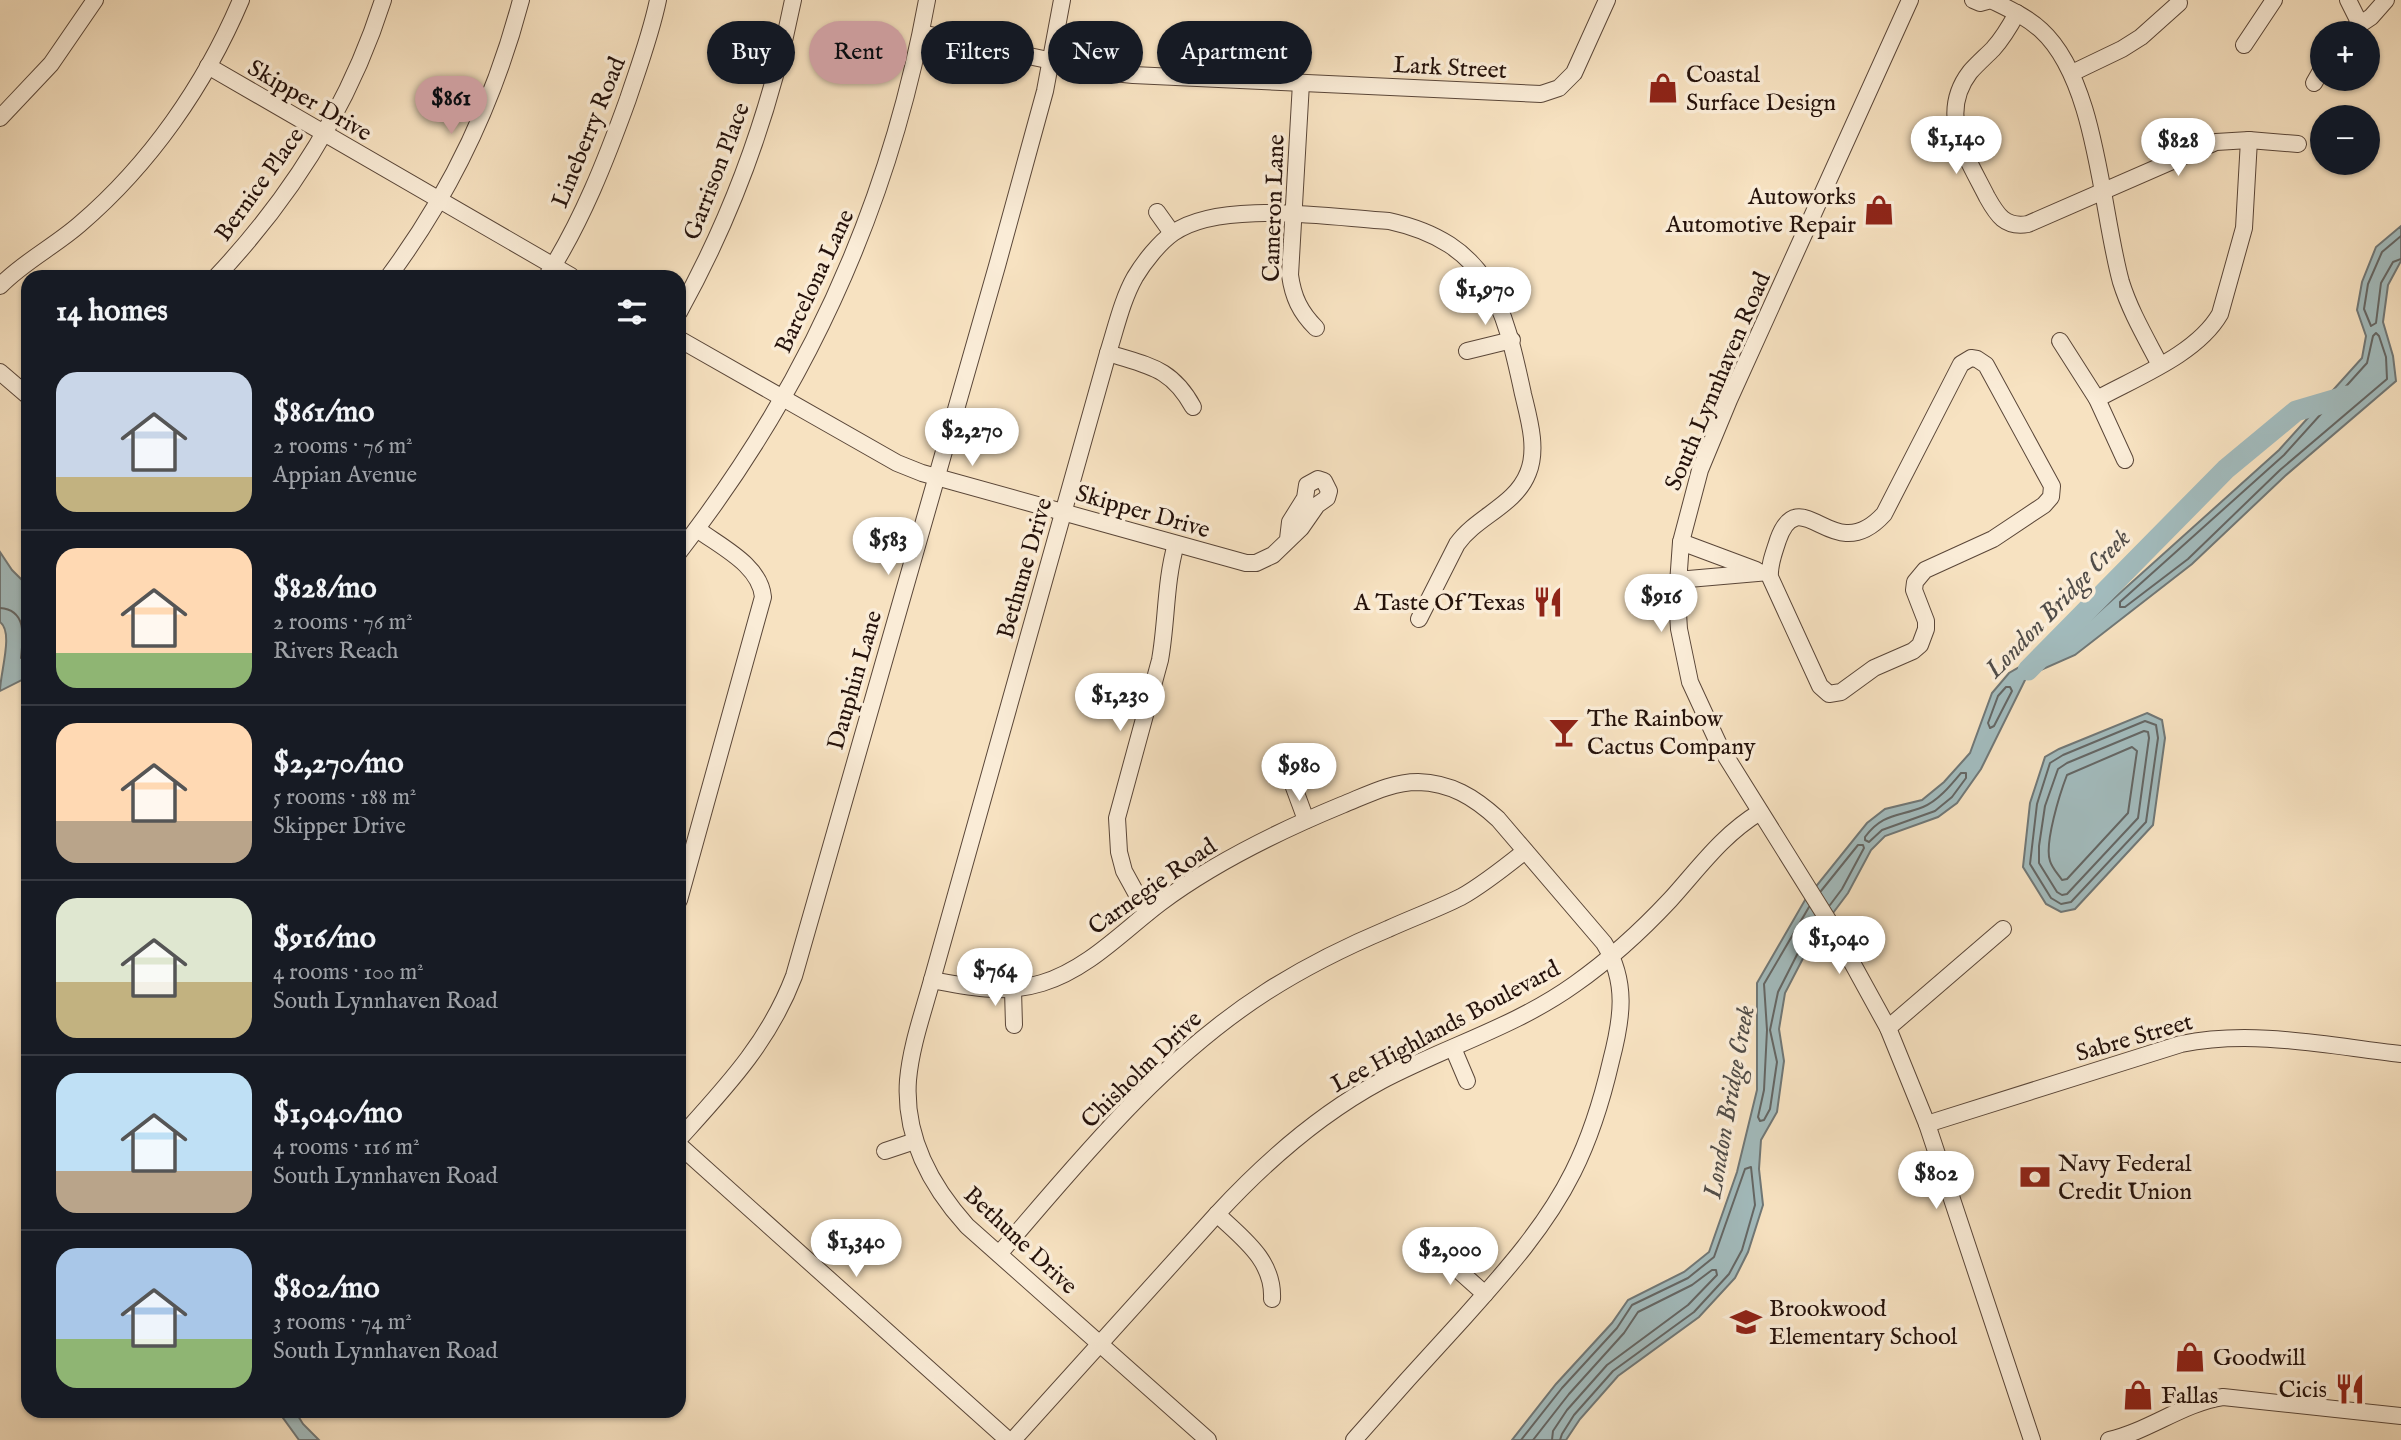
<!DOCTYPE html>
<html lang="en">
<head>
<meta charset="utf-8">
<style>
  body { margin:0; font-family:"IM FELL English",serif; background:#20242c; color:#f1f3f6; height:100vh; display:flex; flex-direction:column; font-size:26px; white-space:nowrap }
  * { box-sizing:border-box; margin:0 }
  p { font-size:23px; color:#9ea1a6 }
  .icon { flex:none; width:38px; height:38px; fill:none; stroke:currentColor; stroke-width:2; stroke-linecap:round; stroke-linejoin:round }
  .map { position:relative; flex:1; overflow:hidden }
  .details { position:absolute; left:21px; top:270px; width:665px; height:1148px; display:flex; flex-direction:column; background:#171b24; border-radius:21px; box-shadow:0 2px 5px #0004 }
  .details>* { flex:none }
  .guide { position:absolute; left:707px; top:21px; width:665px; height:63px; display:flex; gap:14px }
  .fabs { position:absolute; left:2310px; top:21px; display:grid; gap:14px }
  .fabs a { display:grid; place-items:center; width:70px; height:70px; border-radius:50%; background:#171b24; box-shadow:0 2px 5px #0004; font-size:35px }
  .price { position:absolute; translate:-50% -60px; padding:0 16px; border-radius:24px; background:#fff; color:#222; font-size:23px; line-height:46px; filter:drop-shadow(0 2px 4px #0008) }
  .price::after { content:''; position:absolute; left:50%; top:42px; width:21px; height:16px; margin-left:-10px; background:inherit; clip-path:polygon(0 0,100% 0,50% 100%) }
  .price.selected { background:#c59692; color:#111 }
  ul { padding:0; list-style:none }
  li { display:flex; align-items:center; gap:21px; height:175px; padding:0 35px }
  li+li { border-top:2px solid #363941 }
  li span { display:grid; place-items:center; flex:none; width:196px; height:140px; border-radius:21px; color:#555 }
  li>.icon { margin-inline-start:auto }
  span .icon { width:84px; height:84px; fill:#fffc; stroke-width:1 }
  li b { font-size:30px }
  h2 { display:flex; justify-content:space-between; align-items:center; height:84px; padding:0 35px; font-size:30px }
  .chip { padding:0 24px; border-radius:32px; background:#171b24; box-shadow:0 2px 5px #0004; font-size:24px; line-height:63px }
  .chip.selected { background:#c59692; color:#111 }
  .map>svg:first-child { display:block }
  .water { fill:#a2bbbd; stroke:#707776; stroke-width:2 }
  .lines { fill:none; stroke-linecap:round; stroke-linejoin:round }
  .shore { stroke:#646664; stroke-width:2 }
  .river { stroke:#a2bbbd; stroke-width:21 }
  .minor-casing { stroke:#5a4638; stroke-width:18 }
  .minor { stroke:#faecd7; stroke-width:16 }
  .labels { text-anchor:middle; stroke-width:7; stroke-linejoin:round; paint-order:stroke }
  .street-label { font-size:24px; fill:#25120b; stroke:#faecd7 }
  .poi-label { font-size:24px; fill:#25120b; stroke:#faecd7; text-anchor:start }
  .water-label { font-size:26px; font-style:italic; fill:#514d49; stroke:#faecd7 }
</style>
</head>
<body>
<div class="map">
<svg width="2401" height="1440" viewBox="0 0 2401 1440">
  <rect width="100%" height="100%" fill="#f7e2c1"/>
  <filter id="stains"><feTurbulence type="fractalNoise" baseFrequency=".00286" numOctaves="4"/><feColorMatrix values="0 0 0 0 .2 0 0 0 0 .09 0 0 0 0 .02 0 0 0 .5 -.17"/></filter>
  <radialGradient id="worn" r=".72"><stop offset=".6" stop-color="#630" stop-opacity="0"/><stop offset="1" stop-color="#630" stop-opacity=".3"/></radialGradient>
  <g class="water">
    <path d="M 2401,226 L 2401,261 L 2388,285 L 2383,322 L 2393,356 L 2396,381 L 2285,476 L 2192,564 L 2075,655 L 2027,676 L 1981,769 L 1957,803 L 1938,817 L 1885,836 L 1871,850 L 1848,893 L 1812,941 L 1785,993 L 1779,1029 L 1784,1061 L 1777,1112 L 1761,1140 L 1759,1169 L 1763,1205 L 1748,1252 L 1735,1278 L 1699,1317 L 1618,1376 L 1580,1419 L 1566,1440 L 1512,1440 L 1556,1384 L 1612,1323 L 1628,1300 L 1684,1272 L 1709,1252 L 1737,1172 L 1757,1090 L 1757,983 L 1805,900 L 1867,823 L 1885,809 L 1922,800 L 1944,782 L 1970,753 L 1992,693 L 2009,673 L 2071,637 L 2279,450 L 2362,358 L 2366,336 L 2357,310 L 2362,282 L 2376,247 Z"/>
    <path d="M 0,552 L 12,570 L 28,586 L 28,677 L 0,691 C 0,673 14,632 0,622 Z"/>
    <path d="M 2147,713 L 2162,720 L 2165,738 L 2153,825 L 2075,909 L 2061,912 L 2046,904 L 2023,867 L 2030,803 L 2045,757 L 2059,749 Z"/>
    <path d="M 278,1411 L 295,1411 L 303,1424 L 319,1440 L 299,1440 Z"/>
  </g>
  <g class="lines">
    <g class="shore">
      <path d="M 2401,236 L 2382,252 L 2368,284 L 2364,309 L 2371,326 L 2376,323 L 2381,283 L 2393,262 L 2401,259"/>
      <path d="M 2376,333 L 2379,336 L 2386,357 L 2387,379 L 2280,470 L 2188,559 L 2125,607 L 2120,607 L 2120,602 L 2284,455 L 2367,363 L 2373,336 Z"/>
      <path d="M 0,608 C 28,610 23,639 21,658 L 28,661"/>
      <path d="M 2006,687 L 2010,687 L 2012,691 L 1994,726 L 1990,728 L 1988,723 L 1998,696 Z"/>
      <path d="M 2145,721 L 2156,725 L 2158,738 L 2146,822 L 2071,902 L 2061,904 L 2051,898 L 2030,864 L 2037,804 L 2050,763 L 2063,755 Z"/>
      <path d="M 2144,731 L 2148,732 L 2149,738 L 2138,818 L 2067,894 L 2062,895 L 2057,892 L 2039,863 L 2039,846 L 2045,806 L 2058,769 L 2067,763 Z"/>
      <path d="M 2132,747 L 2137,751 L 2128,813 L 2067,879 L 2062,880 C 2058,874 2052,868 2050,861 C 2044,844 2060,793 2067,775 Z"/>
      <path d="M 1961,773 L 1966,773 L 1966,778 L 1952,797 L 1935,811 L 1882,830 L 1869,842 L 1865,840 L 1865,837 C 1883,813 1898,817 1923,807 C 1938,801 1951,785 1961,773 Z"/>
      <path d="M 1821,891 L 1858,845 L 1863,845 L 1864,848 L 1842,889 L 1830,905"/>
      <path d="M 1809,907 L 1764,984 L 1767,1030 L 1764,1090 L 1758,1117 L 1760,1121 L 1764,1120 L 1770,1109 L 1777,1062 L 1770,1030 L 1778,992 L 1806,937 L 1818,922"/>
      <path d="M 1521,1440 L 1562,1388 L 1617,1328 L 1632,1305 L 1688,1278 L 1714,1257 L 1745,1169 L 1751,1167 L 1755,1205 L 1742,1250 L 1729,1274 L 1694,1312 L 1613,1371 L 1574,1415 L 1562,1434 L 1560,1440"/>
      <path d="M 1533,1440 L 1569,1394 L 1624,1333 L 1638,1312 L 1692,1285 L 1712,1270 L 1716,1270 L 1717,1275 L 1688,1305 L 1607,1365 L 1567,1410 L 1553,1431 L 1552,1440"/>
    </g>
    <path class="river" d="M 2028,670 L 2226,469 L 2296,411 L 2347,396"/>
    <g class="minor-casing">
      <g id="minor">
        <path d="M 1910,0 L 1729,400 L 1700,470 L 1681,542 L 1677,598 L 1679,629 L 1690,682 L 1720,747 L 1833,928 L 1888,1028 L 1927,1124 L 2032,1440"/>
        <path d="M 1973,0 L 1980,3 L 1991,0 C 2009,9 2027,17 2041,30 C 2097,81 2101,210 2121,282 C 2130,311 2146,338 2160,365"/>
        <path d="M 2348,0 L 2360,24"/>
        <path d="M 2017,13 C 2010,26 2003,38 1993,49 C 1985,57 1977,64 1970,72 C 1937,115 1967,157 1987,197 C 1997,215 2005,228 2028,224 L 2216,142 L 2249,140 L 2298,144"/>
        <path d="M 921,33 L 1104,72 L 1133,75 L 1541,94 L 1559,88 L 1574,73 L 1607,0"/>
        <path d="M 2347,33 L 2371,17 L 2386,0"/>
        <path d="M 2244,45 L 2274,0"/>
        <path d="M 208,66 L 571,276"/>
        <path d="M 2072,73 L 2122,49 L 2141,37 L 2179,3"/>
        <path d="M 1301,83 L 1290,275 C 1293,297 1300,312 1316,328"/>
        <path d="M 2314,83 L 2322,69"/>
        <path d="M 0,118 L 51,64 L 95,0"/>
        <path d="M 1157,212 L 1172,233"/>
        <path d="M 217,276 C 291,197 350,104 383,0"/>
        <path d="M 389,276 C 450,194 495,99 521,0"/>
        <path d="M 547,276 C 582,221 606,160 628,99 C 639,66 651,34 658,0"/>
        <path d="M 0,286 C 23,262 55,246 80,224 C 150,164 205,85 241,0"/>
        <path d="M 679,312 C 733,215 771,109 793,0"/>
        <path d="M 679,339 L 897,463 L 922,473 L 1246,563 L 1256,563 L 1273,555 L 1301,528 L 1317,505 L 1327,498 L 1329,491 L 1324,481 L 1318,479 L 1307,485 L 1305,498 L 1290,522 L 1288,539"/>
        <path d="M 2060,341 L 2097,399 L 2125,460"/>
        <path d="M 1467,351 L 1512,340"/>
        <path d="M 1108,353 C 1148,366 1171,367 1193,407"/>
        <path d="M 1971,358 L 1977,359 L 1986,365 L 2052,486 L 2051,497 L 2044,505 L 1993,539 L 1925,570 L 1915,582 L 1914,590 L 1926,621 L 1926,629 L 1920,645 L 1913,651 L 1874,668 L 1841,692 L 1829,694 L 1820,686 L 1770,577 C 1769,564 1774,553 1778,540 C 1794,494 1818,532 1846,533 C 1861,534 1874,525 1884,514 L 1961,364 Z"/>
        <path d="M 0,372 L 28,396"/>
        <path d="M 2097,399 C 2137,377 2197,354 2220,314 L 2244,228 L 2249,140"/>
        <path d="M 1681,542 L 1756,570"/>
        <path d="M 679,552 C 806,389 890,204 927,0"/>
        <path d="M 1677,580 L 1769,572"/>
        <path d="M 1285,763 L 1306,820"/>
        <path d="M 679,900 L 763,597 C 760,565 721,547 697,529"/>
        <path d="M 1147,913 L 1124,871 L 1119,852 L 1117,818 L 1160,660 C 1167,621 1165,582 1176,544"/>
        <path d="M 932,980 C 969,987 1004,995 1042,983 C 1088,969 1123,931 1160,903 C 1215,862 1279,831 1342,805 C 1367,795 1391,782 1418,782 C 1451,783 1474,797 1498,819 L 1604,943 C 1628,982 1622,1019 1611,1061 C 1602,1100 1591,1136 1573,1172 C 1545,1228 1503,1274 1461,1321 C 1425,1360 1389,1400 1354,1440"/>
        <path d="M 1013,990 L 1014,1025"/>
        <path d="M 1888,1028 L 2003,929"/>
        <path d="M 1453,1048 L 1467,1081"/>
        <path d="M 1927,1124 L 2181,1044 C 2253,1029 2329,1046 2401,1054"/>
        <path d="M 679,1139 C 726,1087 769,1042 794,976 L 997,266 L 1045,91 L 1062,0"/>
        <path d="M 679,1145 L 1008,1440"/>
        <path d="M 885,1151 L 915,1141"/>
        <path d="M 1217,1214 C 1242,1238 1274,1260 1272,1299"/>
        <path d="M 1439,1253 L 1485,1294"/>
        <path d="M 999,1254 C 1080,1160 1160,1060 1266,992 C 1305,967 1345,947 1388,929 C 1412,918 1437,909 1461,897 C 1484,884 1505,867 1525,851"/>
        <path d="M 1013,1440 L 1217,1214 C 1265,1162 1318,1115 1381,1081 C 1445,1047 1515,1027 1575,984 C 1609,960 1641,931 1670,900 C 1699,868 1722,835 1760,812"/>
        <path d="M 1208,1440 L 967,1226 C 931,1186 904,1136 908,1080 C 911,1046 923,1013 932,980 L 1108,353 C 1116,328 1122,300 1135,277 C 1144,262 1159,243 1173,233 C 1221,199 1333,218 1389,221 C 1489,243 1504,305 1523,394 C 1529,419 1538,449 1528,473 C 1515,506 1477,516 1457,544 L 1419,619"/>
        <path d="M 2109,1440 C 2149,1431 2183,1403 2223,1397 L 2401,1416"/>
      </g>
    </g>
    <use href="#minor" class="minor"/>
  </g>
  <defs>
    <g id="shop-bare" transform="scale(2.415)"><path d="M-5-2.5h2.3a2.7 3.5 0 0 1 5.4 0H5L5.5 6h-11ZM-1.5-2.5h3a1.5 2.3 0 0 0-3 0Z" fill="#8f2418" stroke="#faecd7" stroke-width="2.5" paint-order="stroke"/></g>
    <g id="restaurant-bare" transform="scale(2.415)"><path d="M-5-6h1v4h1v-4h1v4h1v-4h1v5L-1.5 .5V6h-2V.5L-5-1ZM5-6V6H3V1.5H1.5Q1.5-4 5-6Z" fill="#8f2418" stroke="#faecd7" stroke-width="2.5" paint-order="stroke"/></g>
    <g id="bar-bare" transform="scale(2.415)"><path d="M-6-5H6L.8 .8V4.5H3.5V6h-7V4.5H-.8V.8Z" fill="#8f2418" stroke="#faecd7" stroke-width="2.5" paint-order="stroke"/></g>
    <g id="bank-bare" transform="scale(2.415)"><path d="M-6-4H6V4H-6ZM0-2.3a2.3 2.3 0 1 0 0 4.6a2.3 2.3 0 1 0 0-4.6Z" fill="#8f2418" stroke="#faecd7" stroke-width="2.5" paint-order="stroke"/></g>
    <g id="school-bare" transform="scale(2.415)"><path d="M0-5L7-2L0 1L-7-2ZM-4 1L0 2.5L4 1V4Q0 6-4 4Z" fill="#8f2418" stroke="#faecd7" stroke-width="2.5" paint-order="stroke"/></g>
  </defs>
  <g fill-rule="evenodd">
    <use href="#shop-bare" x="1663" y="88"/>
    <use href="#shop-bare" x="1879" y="210"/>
    <use href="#restaurant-bare" x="1548" y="602"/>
    <use href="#bar-bare" x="1564" y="732"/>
    <use href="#bank-bare" x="2035" y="1177"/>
    <use href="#school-bare" x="1746" y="1322"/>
    <use href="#shop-bare" x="2190" y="1357"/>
    <use href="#restaurant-bare" x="2350" y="1389"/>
    <use href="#shop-bare" x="2138" y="1395"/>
  </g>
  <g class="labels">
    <g class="street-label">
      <text transform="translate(1450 67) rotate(3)" y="8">Lark Street</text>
      <text transform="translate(310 100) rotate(30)" y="8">Skipper Drive</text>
      <text transform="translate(588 132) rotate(-68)" y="8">Lineberry Road</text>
      <text transform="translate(716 171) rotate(-69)" y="8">Garrison Place</text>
      <text transform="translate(259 184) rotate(-54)" y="8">Bernice Place</text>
      <text transform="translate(1273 208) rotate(-88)" y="8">Cameron Lane</text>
      <text transform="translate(814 281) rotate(-65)" y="8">Barcelona Lane</text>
      <text transform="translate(1717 381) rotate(-67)" y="8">South Lynnhaven Road</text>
      <text transform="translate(1143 511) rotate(16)" y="8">Skipper Drive</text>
      <text transform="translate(1024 568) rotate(-74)" y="8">Bethune Drive</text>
      <text transform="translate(854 680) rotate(-74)" y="8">Dauphin Lane</text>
      <text transform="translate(1152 886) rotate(-35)" y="8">Carnegie Road</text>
      <text transform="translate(1445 1026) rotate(-28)" y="8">Lee Highlands Boulevard</text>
      <text transform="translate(2134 1037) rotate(-16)" y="8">Sabre Street</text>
      <text transform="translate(1141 1069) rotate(-44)" y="8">Chisholm Drive</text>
      <text transform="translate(1021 1240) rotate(43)" y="8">Bethune Drive</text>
    </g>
    <g class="poi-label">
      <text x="1686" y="82">Coastal<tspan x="1686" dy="28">Surface Design</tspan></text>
      <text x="1856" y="204" text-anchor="end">Autoworks<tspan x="1856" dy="28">Automotive Repair</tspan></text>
      <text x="1525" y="610" text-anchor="end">A Taste Of Texas</text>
      <text x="1587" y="726">The Rainbow<tspan x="1587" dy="28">Cactus Company</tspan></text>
      <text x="2058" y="1171">Navy Federal<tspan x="2058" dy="28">Credit Union</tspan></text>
      <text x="1769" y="1316">Brookwood<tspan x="1769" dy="28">Elementary School</tspan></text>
      <text x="2213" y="1365">Goodwill</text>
      <text x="2327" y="1397" text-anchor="end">Cicis</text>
      <text x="2161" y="1403">Fallas</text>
    </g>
    <g class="water-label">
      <text transform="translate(2057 603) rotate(-46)" y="9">London Bridge Creek</text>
      <text transform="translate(1728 1102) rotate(-80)" y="9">London Bridge Creek</text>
    </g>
  </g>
  <rect width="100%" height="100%" filter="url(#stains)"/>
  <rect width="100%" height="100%" fill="url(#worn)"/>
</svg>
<div class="fabs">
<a>+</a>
<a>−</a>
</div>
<b class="price selected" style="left:451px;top:136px">$861</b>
<b class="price" style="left:1956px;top:176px">$1,140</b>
<b class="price" style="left:2178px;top:178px">$828</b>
<b class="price" style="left:1485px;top:327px">$1,970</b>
<b class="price" style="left:972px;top:468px">$2,270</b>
<b class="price" style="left:888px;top:577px">$583</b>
<b class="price" style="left:1661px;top:634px">$916</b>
<b class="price" style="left:1120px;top:733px">$1,230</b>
<b class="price" style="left:1299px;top:803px">$980</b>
<b class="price" style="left:1839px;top:976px">$1,040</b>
<b class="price" style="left:995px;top:1008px">$764</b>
<b class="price" style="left:1936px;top:1211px">$802</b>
<b class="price" style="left:856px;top:1279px">$1,340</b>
<b class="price" style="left:1450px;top:1287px">$2,000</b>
<div class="guide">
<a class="chip">Buy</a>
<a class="chip selected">Rent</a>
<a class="chip">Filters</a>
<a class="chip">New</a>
<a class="chip">Apartment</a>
</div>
<section class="details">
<h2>14 homes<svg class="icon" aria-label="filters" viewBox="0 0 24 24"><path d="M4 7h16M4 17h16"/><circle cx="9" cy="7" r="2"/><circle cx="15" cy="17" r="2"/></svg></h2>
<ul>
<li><span style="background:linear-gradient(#c9d6e8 75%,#c2b280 0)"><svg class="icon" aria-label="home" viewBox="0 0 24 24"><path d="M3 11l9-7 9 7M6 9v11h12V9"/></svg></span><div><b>$861/mo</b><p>2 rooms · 76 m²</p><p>Appian Avenue</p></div></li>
<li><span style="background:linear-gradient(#ffd9b3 75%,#8fb573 0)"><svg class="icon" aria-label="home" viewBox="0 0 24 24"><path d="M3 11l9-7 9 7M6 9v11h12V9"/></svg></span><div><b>$828/mo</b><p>2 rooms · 76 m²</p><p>Rivers Reach</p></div></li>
<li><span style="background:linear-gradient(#ffd9b3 70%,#b9a48a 0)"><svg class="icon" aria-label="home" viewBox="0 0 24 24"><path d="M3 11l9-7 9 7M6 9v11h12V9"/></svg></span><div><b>$2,270/mo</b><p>5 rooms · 188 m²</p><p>Skipper Drive</p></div></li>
<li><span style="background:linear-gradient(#dfe7d0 60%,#c2b280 0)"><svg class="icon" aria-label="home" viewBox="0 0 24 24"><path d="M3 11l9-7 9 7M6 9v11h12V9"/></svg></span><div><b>$916/mo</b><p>4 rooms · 100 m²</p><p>South Lynnhaven Road</p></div></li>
<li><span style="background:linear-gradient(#bfe0f5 70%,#b9a48a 0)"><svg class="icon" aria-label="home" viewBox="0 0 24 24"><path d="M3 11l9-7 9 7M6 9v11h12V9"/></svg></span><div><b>$1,040/mo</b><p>4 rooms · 116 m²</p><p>South Lynnhaven Road</p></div></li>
<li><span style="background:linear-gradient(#a9c7e8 65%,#8fb573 0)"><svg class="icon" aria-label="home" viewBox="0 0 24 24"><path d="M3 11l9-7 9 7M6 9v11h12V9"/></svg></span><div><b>$802/mo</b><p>3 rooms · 74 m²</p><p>South Lynnhaven Road</p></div></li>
</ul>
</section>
</div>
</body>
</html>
